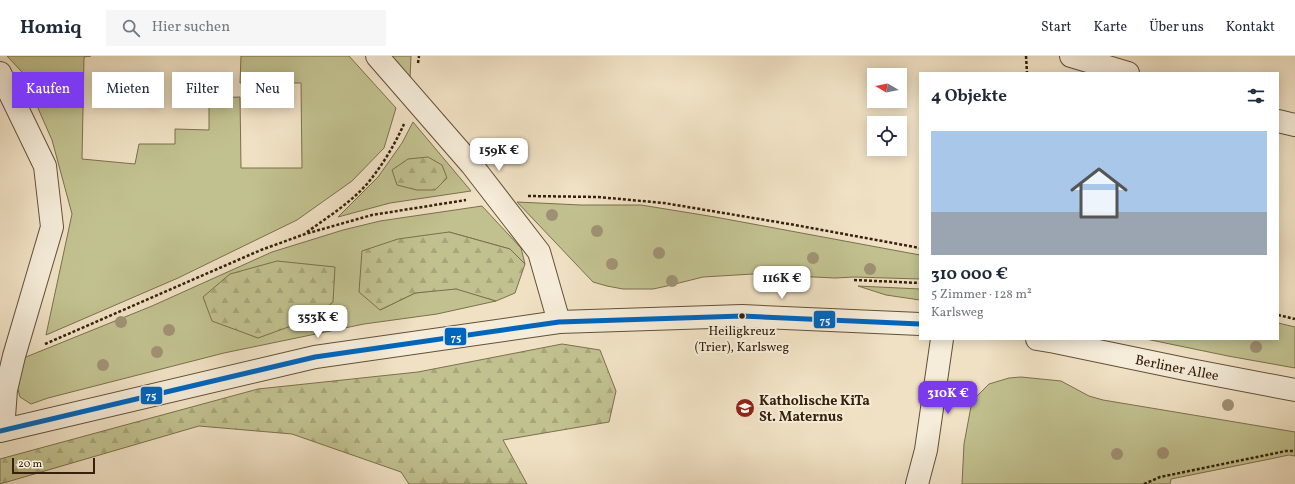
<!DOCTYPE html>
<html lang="de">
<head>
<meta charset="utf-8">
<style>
  body { margin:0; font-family:Vollkorn,serif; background:#f6f6f7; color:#1f2937; height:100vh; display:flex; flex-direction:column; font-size:15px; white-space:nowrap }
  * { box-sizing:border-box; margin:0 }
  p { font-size:13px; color:#747a83 }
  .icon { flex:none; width:22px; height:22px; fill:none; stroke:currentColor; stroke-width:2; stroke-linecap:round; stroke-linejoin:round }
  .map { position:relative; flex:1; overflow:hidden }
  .side { position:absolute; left:919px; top:16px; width:360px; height:268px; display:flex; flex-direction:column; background:#fff; border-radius:0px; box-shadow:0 2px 10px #0003 }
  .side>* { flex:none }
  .banner { position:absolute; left:12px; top:16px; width:380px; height:36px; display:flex; gap:8px }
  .needle { width:26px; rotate:280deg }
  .controls { position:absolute; left:867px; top:12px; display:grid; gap:8px }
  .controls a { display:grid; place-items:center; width:40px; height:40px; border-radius:0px; background:#fff; box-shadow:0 2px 10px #0003; font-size:20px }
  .scale { position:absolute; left:12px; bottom:10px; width:83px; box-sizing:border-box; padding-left:4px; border:2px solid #35200a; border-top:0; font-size:11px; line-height:14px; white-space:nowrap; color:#35200a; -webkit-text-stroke:3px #f5ecd9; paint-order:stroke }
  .price { position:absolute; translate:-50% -34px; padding:0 9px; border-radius:8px; background:#fff; color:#222; font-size:13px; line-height:26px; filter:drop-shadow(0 1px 2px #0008) }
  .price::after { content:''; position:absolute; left:50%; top:24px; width:12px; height:9px; margin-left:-6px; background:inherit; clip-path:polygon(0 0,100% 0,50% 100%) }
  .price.on { background:#7c3aed; color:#fff }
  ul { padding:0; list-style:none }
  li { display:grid; align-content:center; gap:8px; height:212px; padding:0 12px }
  li span { display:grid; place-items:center; height:124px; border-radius:0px; color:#555 }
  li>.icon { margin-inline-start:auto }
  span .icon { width:72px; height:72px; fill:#fffc; stroke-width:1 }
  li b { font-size:17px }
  h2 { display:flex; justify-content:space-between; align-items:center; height:48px; padding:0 12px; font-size:17px }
  .tag { padding:0 14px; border-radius:0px; background:#fff; box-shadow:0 2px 10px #0003; font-size:14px; line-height:36px }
  .tag.on { background:#7c3aed; color:#fff }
  header { display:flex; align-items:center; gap:24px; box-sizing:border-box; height:56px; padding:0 20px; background:#fff; border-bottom:1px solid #e0e1e3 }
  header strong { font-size:19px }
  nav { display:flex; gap:22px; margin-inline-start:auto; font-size:14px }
  .search { width:280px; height:36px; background:#f6f6f7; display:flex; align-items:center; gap:10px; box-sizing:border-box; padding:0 14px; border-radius:0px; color:#747a83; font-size:15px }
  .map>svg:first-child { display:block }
  .green { fill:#c1c18f; stroke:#7b704c }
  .forest { fill:url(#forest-firs); stroke:#7b704c }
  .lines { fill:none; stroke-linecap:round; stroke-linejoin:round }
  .minor-casing { stroke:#645038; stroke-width:24 }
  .path { stroke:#35200a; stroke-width:2.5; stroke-dasharray:3 2; stroke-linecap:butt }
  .minor { stroke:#f5ecd9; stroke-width:22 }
  .bus-1-casing { stroke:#f5ecd9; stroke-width:8 }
  .bus-1 { stroke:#0065bd; stroke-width:5 }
  .tree { fill:#a09174 }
  .bus-dot { fill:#35200a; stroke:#f5ecd9; stroke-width:1.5 }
  .labels { text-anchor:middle; stroke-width:4; stroke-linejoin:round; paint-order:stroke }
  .bus-label { font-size:13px; fill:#35200a; stroke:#f5ecd9 }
  .street-label { font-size:14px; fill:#35200a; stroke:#f5ecd9 }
  .poi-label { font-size:14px; font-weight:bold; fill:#35200a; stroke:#f5ecd9; text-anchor:start }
  .line-badge { stroke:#f5ecd9; stroke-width:1.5 }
  .badge-label { font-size:11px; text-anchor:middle; font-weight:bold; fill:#fff }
</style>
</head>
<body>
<header>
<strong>Homiq</strong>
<div class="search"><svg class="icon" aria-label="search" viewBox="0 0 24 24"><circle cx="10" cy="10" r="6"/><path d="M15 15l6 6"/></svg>Hier suchen</div>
<nav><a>Start</a><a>Karte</a><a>Über uns</a><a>Kontakt</a></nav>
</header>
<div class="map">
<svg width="1295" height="428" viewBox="0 0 1295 428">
  <defs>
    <pattern id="forest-firs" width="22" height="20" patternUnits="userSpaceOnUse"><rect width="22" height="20" fill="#c1c18f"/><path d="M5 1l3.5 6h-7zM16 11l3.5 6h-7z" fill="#a6a67a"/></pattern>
  </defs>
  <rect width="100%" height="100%" fill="#f0e1c4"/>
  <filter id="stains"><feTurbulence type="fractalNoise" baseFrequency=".005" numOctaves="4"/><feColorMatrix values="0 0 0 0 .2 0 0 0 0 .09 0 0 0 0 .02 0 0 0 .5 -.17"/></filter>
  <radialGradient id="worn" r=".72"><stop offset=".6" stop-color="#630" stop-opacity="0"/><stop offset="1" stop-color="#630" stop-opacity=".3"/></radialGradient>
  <g class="green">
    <path d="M 7,0 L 91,0 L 84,1 L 82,103 L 135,108 L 139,88 L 175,88 L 175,73 L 209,74 L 209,42 L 240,41 L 241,112 L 302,112 L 301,27 L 240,27 L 241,0 L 349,0 L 396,52 L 384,92 L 352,125 L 297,164 L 178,222 L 46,279 L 72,158 L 52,84 L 22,16 Z"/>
    <path d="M 390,0 L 411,0 L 410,22 Z"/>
    <path d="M 413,66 L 471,135 L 390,147 L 338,161 L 378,121 L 402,87 Z"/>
    <path d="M 517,146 L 581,149 L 641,149 L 715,161 L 920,199 L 920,223 L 854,221 L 835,222 L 753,218 L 703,221 L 667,230 L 653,233 L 623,233 L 607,230 L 593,226 Z"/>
    <path d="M 482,150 L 521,192 L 525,208 L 510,193 L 449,176 L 380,254 L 415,237 L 456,232 L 496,245 L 437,258 L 364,268 L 224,297 L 48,342 L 31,348 L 20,341 L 16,326 L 21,303 L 152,250 L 272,196 L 343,174 L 380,165 Z"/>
    <path d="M 858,230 L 920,233 L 920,244 L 886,239 Z"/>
    <path d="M 1278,267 L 1295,271 L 1295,312 L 1228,300 L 1146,283 L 1278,283 Z"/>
    <path d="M 1021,321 L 1061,325 L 1089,340 L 1103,344 L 1295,376 L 1295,400 L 1289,399 L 1265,404 L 1171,423 L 1170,428 L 962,428 L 964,388 L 972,345 L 989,328 L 1009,322 Z"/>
  </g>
  <g class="forest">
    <path d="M 428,101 L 442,109 L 447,122 L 435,134 L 417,134 L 397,129 L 392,114 L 408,103 Z"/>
    <path d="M 449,176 L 510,193 L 525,208 L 515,237 L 496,245 L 456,233 L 415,237 L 380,254 L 359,236 L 362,195 L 398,183 Z"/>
    <path d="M 277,205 L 335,211 L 333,246 L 313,262 L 258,282 L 212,265 L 203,241 L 230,218 Z"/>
    <path d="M 562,288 L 600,294 L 616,335 L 609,366 L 503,384 L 527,428 L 409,428 L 401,416 L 292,378 L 199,370 L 0,428 L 0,403 L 258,333 L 418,316 Z"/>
  </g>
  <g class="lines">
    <g class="minor-casing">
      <g id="minor">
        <path d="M 377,0 L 471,108 L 539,196 L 559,266"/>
        <path d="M 1071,0 L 1128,17"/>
        <path d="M 0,17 L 45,110 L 52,171 L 14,300 L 6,334 L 3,374"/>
        <path d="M 1278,65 L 1295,69"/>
        <path id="s1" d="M 1037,283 L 1055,286 L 1185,313 L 1295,334"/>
        <path d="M 0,375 L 315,301 L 559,266 L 742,260 L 920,268"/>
        <path d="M 917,428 L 926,394 L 942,283"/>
      </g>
    </g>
    <g class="path">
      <path d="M 1026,0 L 1027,17"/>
      <path d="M 418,7 L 419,0"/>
      <path d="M 528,140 L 598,141 L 664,147 L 795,169 L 920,192"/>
      <path d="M 307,176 C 328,161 350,147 367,128 C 382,110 394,90 404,68"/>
      <path d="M 854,224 L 920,227"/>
      <path d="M 1278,259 L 1295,263"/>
      <path d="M 45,288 L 261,194 L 305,178 L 372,159 L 466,144"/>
      <path d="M 1144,428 L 1160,421 L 1286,395 L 1295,395"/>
    </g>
    <use href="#minor" class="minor"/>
    <g class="bus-1-casing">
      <path id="bus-1" d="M 0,375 L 315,301 L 559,266 L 742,260 L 920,268"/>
    </g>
    <use href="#bus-1" class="bus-1"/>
  </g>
  <g class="tree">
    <circle cx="552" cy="159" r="6"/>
    <circle cx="597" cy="175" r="6"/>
    <circle cx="659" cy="197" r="6"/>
    <circle cx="813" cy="202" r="6"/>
    <circle cx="612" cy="208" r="6"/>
    <circle cx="870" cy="213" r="6"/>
    <circle cx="672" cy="225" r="6"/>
    <circle cx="121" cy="266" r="6"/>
    <circle cx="169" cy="274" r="6"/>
    <circle cx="1256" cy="291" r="6"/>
    <circle cx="157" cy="296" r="6"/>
    <circle cx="103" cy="309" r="6"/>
    <circle cx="1228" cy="349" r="6"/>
    <circle cx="1163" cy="397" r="6"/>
    <circle cx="1117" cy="398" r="6"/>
  </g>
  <defs>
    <g id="school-disc" transform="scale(1)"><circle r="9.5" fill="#8f2418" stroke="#f5ecd9"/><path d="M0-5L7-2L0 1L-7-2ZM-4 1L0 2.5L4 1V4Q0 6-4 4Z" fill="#fff"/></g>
  </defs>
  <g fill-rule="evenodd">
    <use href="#school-disc" x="745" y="352"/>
  </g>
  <circle class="bus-dot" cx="742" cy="260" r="3.5"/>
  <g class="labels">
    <g class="bus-label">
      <text x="742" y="279">Heiligkreuz<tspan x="742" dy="16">(Trier), Karlsweg</tspan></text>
    </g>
    <g class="street-label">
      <text dy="5" stroke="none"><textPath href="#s1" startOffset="143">Berliner Allee</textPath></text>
    </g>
    <g class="poi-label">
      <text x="759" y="349">Katholische KiTa<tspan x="759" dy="16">St. Maternus</tspan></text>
    </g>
  </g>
  <g class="line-badge">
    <rect x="813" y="254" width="23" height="19" rx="4" fill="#0065bd"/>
    <rect x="444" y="271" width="23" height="19" rx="4" fill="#0065bd"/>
    <rect x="140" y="330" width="23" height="19" rx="4" fill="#0065bd"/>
  </g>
  <g class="badge-label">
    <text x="825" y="268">75</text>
    <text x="456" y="285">75</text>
    <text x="151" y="343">75</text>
  </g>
  <rect width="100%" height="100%" filter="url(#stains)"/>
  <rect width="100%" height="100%" fill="url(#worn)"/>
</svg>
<div class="controls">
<a><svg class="needle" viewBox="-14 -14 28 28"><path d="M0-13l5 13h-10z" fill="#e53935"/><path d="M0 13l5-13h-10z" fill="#747a83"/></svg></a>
<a><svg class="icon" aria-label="locate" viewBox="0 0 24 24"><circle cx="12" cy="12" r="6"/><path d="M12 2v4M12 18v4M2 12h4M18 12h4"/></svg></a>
</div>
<div class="scale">20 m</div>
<b class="price" style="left:499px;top:116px">159K €</b>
<b class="price" style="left:782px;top:244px">116K €</b>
<b class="price" style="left:318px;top:283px">353K €</b>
<b class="price on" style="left:948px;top:359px">310K €</b>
<div class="banner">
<a class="tag on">Kaufen</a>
<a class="tag">Mieten</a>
<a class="tag">Filter</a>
<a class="tag">Neu</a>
</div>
<section class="side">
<h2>4 Objekte<svg class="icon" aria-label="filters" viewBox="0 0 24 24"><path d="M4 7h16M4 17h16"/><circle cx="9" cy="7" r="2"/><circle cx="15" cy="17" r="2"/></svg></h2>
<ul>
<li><span style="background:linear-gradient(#a9c7e8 65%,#9aa5b1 0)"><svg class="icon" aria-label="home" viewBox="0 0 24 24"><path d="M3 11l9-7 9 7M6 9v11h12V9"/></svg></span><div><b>310 000 €</b><p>5 Zimmer · 128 m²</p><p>Karlsweg</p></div></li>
</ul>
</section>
</div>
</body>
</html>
